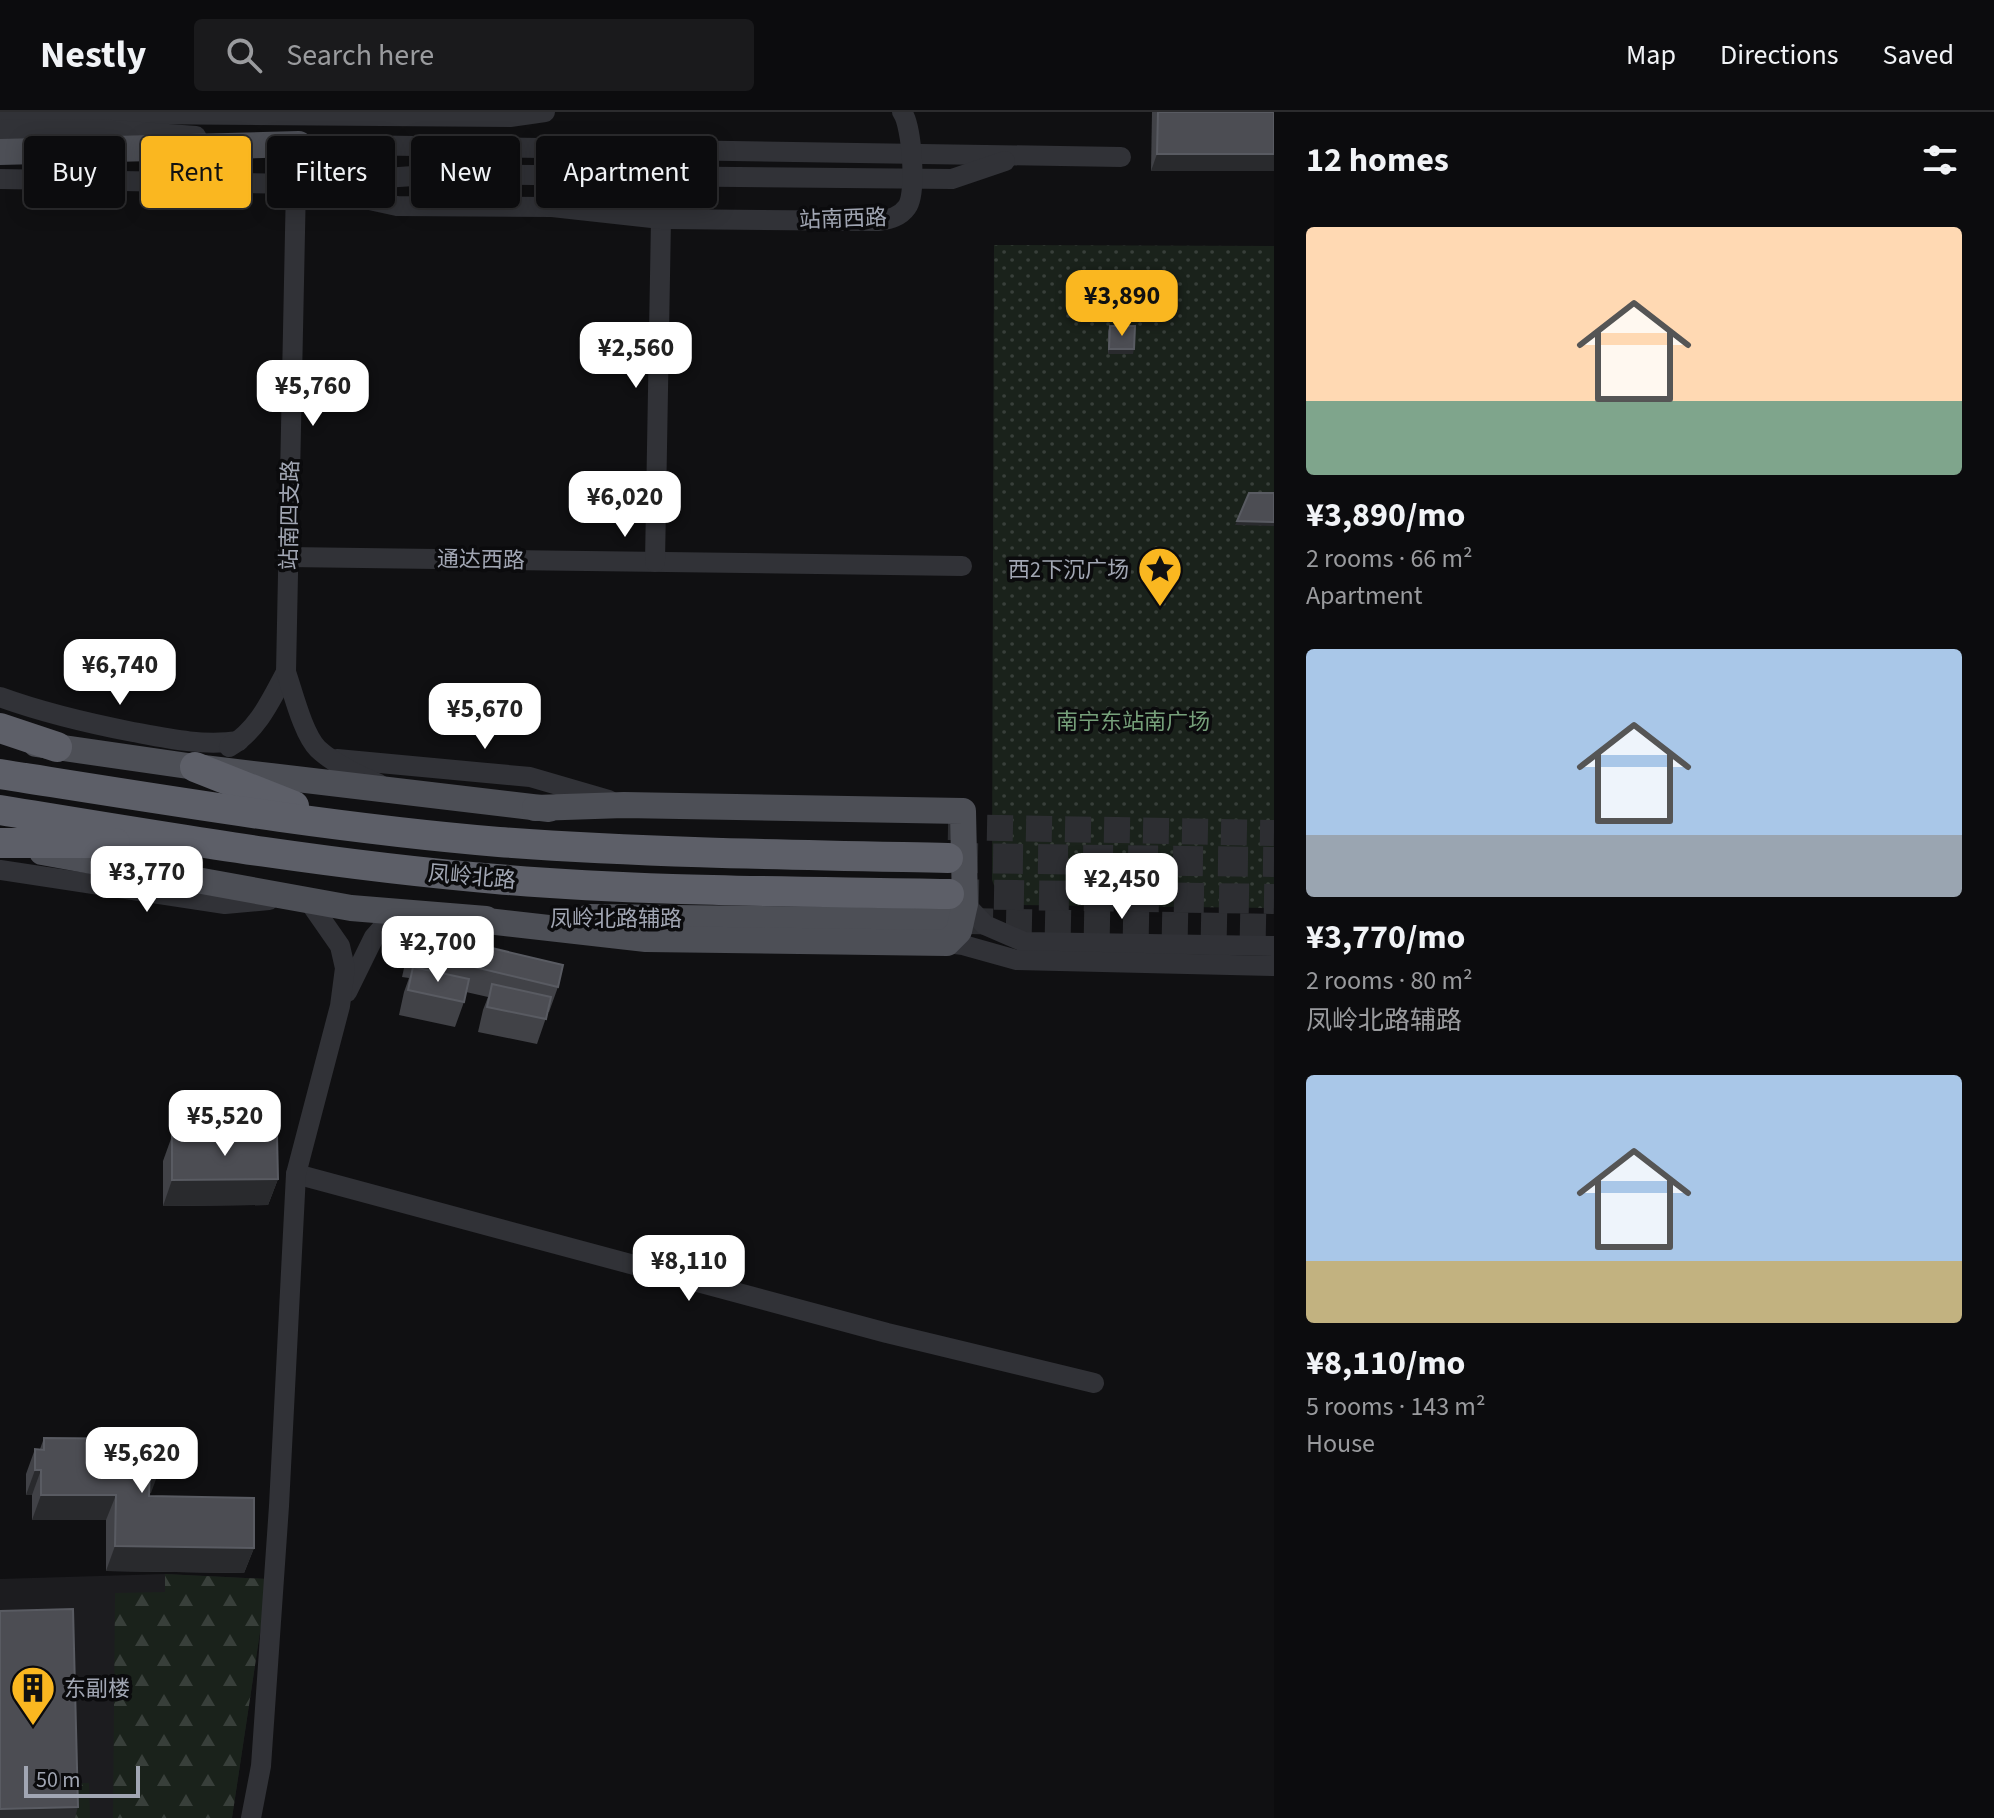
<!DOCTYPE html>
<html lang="en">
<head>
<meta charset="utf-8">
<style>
  body { margin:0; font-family:"Source Sans 3","Noto Sans SC",sans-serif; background:#1a1a1c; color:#f1f3f6; height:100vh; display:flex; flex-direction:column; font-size:30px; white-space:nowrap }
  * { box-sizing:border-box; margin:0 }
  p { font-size:26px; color:#9a9b9e }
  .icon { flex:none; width:44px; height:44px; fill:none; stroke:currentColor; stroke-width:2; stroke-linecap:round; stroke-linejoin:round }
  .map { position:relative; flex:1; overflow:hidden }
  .details { display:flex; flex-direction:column; background:#0c0c0e; width:720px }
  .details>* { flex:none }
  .top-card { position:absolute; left:24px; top:24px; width:760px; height:72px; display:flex; gap:16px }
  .scale { position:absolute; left:24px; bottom:20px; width:116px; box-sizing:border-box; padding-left:8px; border:4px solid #a1a6b3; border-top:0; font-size:22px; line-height:28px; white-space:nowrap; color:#a1a6b3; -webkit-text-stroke:6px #0b0b0d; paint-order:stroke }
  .price { position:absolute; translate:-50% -68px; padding:0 18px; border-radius:16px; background:#fff; color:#222; font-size:26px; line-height:52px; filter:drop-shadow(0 2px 4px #0008) }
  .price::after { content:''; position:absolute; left:50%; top:48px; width:24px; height:18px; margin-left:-12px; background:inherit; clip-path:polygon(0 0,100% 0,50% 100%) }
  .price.selected { background:#fab720; color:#111 }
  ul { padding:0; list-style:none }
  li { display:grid; align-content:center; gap:16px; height:424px; padding:0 32px }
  li span { display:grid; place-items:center; height:248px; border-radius:8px; color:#555 }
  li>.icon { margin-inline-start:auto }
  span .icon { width:144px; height:144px; fill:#fffc; stroke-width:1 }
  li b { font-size:34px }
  h2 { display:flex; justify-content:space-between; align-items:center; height:96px; padding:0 32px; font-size:34px }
  .tag { padding:0 28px; border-radius:8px; background:#0c0c0e; box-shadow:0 4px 20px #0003,0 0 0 2px #2c2c2e; font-size:28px; line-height:72px }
  .tag.selected { background:#fab720; color:#111 }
  header { display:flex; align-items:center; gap:48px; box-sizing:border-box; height:112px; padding:0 40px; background:#0c0c0e; border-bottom:2px solid #2c2c2e }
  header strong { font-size:38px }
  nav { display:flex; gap:44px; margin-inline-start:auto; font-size:28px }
  .search { width:560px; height:72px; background:#1a1a1c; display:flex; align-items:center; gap:20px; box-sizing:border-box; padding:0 28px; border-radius:8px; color:#9a9b9e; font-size:30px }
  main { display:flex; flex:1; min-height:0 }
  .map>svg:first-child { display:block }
  .built { fill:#1c1c1f }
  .forest { fill:url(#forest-firs) }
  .park { fill:url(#park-dots) }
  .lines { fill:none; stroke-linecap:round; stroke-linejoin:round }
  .major-tunnel { stroke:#2d2e32; stroke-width:26; stroke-dasharray:26 13; stroke-linecap:butt }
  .highway-tunnel { stroke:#2d2e32; stroke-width:30; stroke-dasharray:30 15; stroke-linecap:butt }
  .minor { stroke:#313237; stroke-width:20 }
  .major { stroke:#4d4f56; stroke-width:26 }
  .highway { stroke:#5d5f68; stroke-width:30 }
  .wall { fill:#414247 }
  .shaded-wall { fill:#292a2d }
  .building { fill:#4c4d53; stroke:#595b62; stroke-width:2 }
  .labels { text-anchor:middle; stroke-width:7; stroke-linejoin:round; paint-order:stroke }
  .street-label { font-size:22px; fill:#a1a6b3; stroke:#0b0b0d }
  .poi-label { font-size:22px; fill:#a1a6b3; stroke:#0b0b0d; text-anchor:end }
  .park-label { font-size:22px; fill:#76a07a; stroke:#0b0b0d }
</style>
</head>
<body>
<header>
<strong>Nestly</strong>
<div class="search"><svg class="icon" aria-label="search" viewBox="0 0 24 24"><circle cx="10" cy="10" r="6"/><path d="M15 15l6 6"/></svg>Search here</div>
<nav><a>Map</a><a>Directions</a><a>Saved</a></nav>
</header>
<main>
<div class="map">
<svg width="1274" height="1706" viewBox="0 0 1274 1706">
  <defs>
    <pattern id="forest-firs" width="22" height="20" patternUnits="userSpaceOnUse" patternTransform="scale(2)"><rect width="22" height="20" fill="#1a221b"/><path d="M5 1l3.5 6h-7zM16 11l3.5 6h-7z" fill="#383f3a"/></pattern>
    <pattern id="park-dots" width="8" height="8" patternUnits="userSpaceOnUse" patternTransform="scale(2)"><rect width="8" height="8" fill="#1a221b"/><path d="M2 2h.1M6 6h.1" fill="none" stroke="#383f3a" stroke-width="1.8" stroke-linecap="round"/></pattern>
  </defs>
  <rect width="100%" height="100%" fill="#101012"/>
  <path class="built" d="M 165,1462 L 268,1467 L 232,1706 L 0,1706 L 0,1467 Z"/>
  <g class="forest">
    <path d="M 165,1462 L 268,1467 L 232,1706 L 113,1706 L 115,1481 L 165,1480 Z"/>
    <path d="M 74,1671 L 89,1671 L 90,1706 L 74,1706 Z"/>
  </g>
  <path class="park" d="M 994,133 L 1274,134 L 1274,796 L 1019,793 C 1004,789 997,783 992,768 Z"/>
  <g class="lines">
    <g class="major-tunnel">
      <path d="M 948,715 L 1274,721"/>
      <path d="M 967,809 L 1274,815"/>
    </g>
    <g class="highway-tunnel">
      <path d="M 948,746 L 1274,750"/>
      <path d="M 949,782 L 1274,787"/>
    </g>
    <g class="minor">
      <path d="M 0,1 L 510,5 L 545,0"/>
      <path d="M 0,17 L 112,18 L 196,24"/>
      <path d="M 287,32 L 1121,45"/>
      <path d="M 0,67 L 296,72 L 443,62 L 952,67 L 1005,49"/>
      <path d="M 288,445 L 962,454"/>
      <path d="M 655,450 L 661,107"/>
      <path d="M 0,585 C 44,601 87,611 133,620 C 170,627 202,634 239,629"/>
      <path d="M 229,635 C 258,618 271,588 286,560"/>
      <path d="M 337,647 L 530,665 L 609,688"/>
      <path d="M 379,672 C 358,663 334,652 318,637 C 303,622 293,580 286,560 L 296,72 L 397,94 L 552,95 L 661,107 L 879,109 C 890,107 900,105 907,95 C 917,82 912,13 902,0"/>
      <path d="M 0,758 L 225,792 L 269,788"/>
      <path d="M 965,792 L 985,813 L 1024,830 L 1274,834"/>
      <path d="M 947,831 L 963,833 L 1017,848 L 1274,854"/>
      <path d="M 347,880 L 374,825 L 396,800"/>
      <path d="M 296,1062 L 887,1221 L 1094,1271"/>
      <path d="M 251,1706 L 261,1654 L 279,1394 L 296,1062 L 340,894 L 345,856 L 340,834 L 308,788"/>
    </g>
    <g class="major">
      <path d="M 0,40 L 299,32"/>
      <path d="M 36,632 L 195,655 L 549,697"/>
      <path d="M 42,740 L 351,796 L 486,807"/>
      <path d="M 589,805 L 952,809"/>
      <path d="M 470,807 L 646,827 L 947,831 L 959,819 L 965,792 L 963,699 L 624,693 L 535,696"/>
    </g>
    <g class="highway">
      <path d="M 0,616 L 57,635"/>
      <path d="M 195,655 L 294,694"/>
      <path d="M 0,662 C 166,688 332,716 499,730 C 648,741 798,743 948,746"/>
      <path d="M 0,698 C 165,725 330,753 496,767 C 647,780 798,779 949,782"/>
      <path d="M 0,731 L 115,731"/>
    </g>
  </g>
  <g class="wall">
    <path d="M 1152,0 L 1274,0 L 1151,59 Z"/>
    <path d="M 1110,214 L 1133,242 L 1108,242 L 1108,219 Z"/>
    <path d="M 416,818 L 558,875 L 549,900 L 548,900 L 537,932 L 478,920 L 483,898 L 488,885 L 466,880 L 464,890 L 455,915 L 399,903 L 404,880 L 409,866 L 402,865 L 407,843 Z"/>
    <path d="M 172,1024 L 278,1067 L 268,1093 L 163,1094 L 163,1049 Z"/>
    <path d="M 44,1326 L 151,1381 L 149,1381 L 149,1384 L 254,1436 L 244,1461 L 106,1459 L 106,1408 L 32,1408 L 32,1383 L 26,1383 L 26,1362 L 35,1337 L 40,1337 Z"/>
  </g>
  <g class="shaded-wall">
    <path d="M 1157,42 L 1274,42 L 1274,59 L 1151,59 Z"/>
    <path d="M 1109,237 L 1134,237 L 1133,242 L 1108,242 Z"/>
    <path d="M 1237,409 L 1274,410 L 1274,414 L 1235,413 Z"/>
    <path d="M 278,1067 L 268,1093 L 163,1094 L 172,1068 Z"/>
    <path d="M 150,1356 L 160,1356 L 151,1381 L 141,1381 Z"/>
    <path d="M 35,1358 L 41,1358 L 32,1383 L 26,1383 Z"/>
    <path d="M 41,1383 L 116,1383 L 106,1408 L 32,1408 Z"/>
    <path d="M 115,1434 L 254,1436 L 244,1461 L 106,1459 Z"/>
    <path d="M 78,1695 L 75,1706 L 0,1706 L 0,1697 Z"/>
  </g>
  <g class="building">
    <path d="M 1158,0 L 1274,0 L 1274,42 L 1157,42 Z"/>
    <path d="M 1110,214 L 1135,214 L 1134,237 L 1109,237 Z"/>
    <path d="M 1249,381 L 1274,381 L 1274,410 L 1237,409 Z"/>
    <path d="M 416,818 L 563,853 L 558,875 L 411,840 Z"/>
    <path d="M 413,855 L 469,867 L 464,890 L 408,878 Z"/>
    <path d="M 492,872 L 551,885 L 546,907 L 487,895 Z"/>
    <path d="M 277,1023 L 278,1067 L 172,1068 L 172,1024 Z"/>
    <path d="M 44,1326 L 160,1327 L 160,1356 L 150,1356 L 149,1384 L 254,1386 L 254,1436 L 115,1434 L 116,1383 L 41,1383 L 41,1358 L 35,1358 L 35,1337 L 44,1338 Z"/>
    <path d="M 73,1497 L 78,1695 L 0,1697 L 0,1499 Z"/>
  </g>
  <defs>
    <g id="sight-pin" transform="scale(2.3)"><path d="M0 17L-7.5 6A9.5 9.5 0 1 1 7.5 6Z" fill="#fab720" stroke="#0b0b0d"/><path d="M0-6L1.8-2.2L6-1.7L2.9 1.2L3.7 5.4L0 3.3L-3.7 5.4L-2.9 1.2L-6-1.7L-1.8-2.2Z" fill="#111"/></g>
    <g id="building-pin" transform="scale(2.3)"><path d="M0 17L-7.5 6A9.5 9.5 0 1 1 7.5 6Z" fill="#fab720" stroke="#0b0b0d"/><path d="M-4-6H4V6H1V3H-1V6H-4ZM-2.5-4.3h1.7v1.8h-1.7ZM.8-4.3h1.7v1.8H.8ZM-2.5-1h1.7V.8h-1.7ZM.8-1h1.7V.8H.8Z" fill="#111"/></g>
  </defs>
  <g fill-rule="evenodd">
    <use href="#sight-pin" x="1160" y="457"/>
    <use href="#building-pin" x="33" y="1576"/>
  </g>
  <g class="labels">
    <g class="street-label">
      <text transform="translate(843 106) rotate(-2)" y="8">站南西路</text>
      <text transform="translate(289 403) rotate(-89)" y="8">站南四支路</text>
      <text transform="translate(481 447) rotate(1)" y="8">通达西路</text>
      <text transform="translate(472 764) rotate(5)" y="8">凤岭北路</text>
      <text x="616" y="814">凤岭北路辅路</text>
    </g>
    <g class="poi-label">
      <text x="1129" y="465">西2下沉广场</text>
      <text x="64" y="1584" text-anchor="start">东副楼</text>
    </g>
    <g class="park-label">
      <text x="1133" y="617">南宁东站南广场</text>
    </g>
  </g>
</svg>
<div class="scale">50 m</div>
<b class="price selected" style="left:1122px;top:226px">¥3,890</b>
<b class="price" style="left:636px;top:278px">¥2,560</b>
<b class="price" style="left:313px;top:316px">¥5,760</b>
<b class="price" style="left:625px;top:427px">¥6,020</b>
<b class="price" style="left:120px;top:595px">¥6,740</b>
<b class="price" style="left:485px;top:639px">¥5,670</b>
<b class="price" style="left:147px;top:802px">¥3,770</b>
<b class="price" style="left:1122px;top:809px">¥2,450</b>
<b class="price" style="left:438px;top:872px">¥2,700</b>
<b class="price" style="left:225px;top:1046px">¥5,520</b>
<b class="price" style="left:689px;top:1191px">¥8,110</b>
<b class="price" style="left:142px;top:1383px">¥5,620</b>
<div class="top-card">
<a class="tag">Buy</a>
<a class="tag selected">Rent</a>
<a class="tag">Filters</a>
<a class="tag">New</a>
<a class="tag">Apartment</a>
</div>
</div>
<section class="details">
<h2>12 homes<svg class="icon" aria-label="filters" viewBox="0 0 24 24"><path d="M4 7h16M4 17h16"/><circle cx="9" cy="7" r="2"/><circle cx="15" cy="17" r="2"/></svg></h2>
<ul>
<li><span style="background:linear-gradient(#ffd9b3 70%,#7fa58c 0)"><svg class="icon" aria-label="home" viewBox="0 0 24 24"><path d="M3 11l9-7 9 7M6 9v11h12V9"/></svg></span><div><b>¥3,890/mo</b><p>2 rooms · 66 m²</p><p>Apartment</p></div></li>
<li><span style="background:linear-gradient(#a9c7e8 75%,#9aa5b1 0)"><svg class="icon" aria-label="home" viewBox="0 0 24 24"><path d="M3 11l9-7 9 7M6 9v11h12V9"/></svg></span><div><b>¥3,770/mo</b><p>2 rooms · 80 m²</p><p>凤岭北路辅路</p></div></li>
<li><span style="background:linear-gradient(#a9c7e8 75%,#c2b280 0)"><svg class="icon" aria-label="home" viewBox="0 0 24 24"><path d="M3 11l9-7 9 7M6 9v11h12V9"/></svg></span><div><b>¥8,110/mo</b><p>5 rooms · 143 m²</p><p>House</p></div></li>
</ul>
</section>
</main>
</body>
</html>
